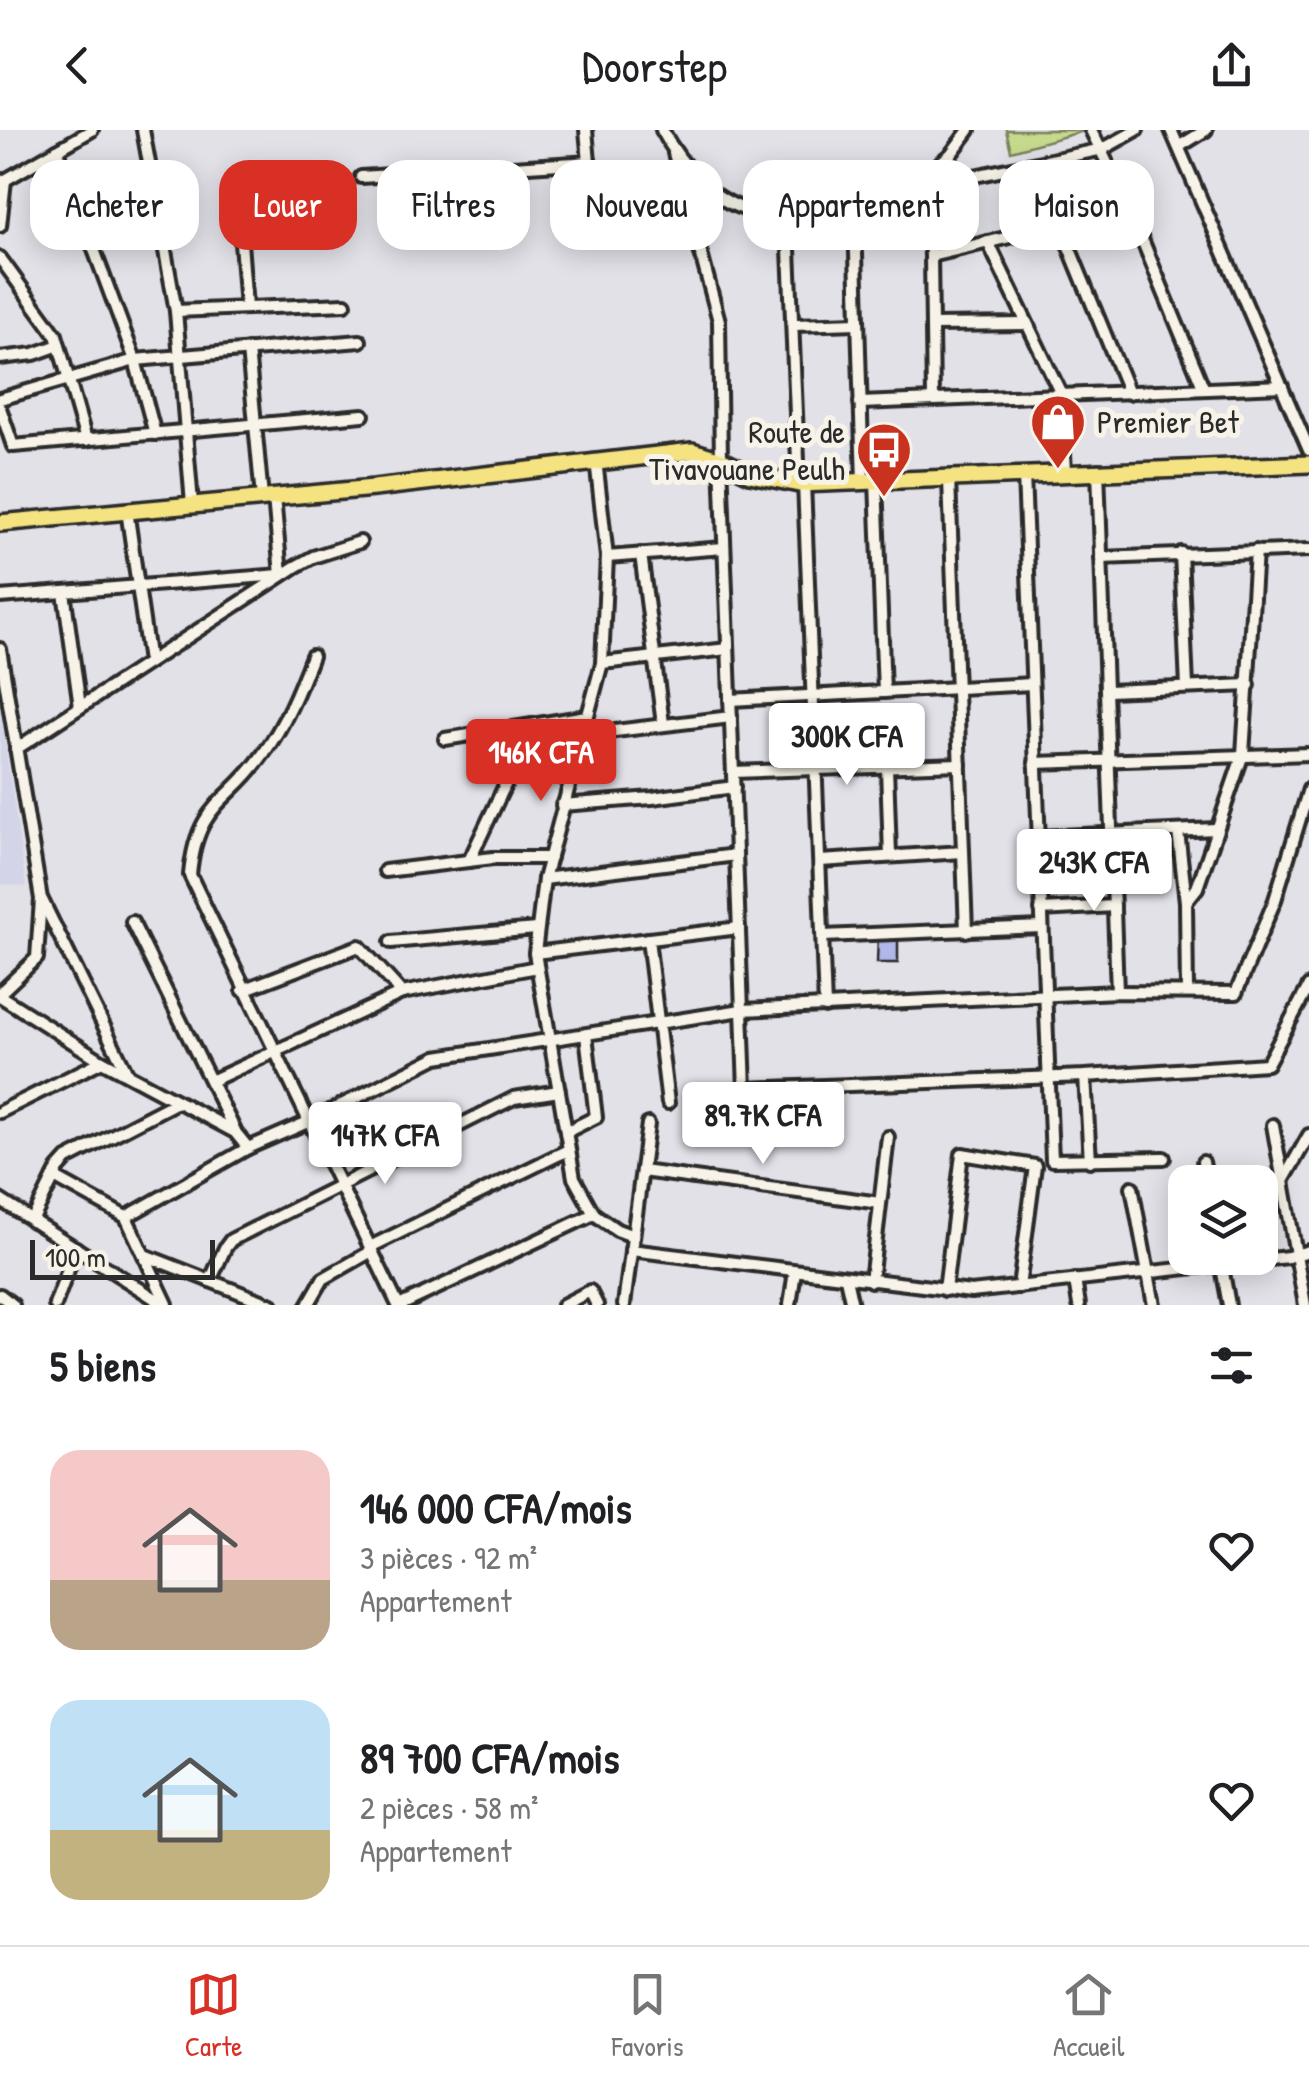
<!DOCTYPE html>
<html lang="fr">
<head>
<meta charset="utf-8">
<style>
  body { margin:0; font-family:"Patrick Hand",sans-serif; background:#f2f2f2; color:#202124; height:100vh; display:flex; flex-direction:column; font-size:38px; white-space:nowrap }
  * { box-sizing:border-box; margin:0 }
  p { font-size:32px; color:#757577 }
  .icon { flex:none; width:55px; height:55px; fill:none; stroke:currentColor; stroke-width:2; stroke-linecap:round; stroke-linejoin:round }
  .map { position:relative; height:1175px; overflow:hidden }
  .drawer { display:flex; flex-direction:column; background:#fff; flex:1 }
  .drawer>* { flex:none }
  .top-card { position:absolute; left:30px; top:30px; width:1250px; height:90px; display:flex; gap:20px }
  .buttons { position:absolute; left:1168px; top:1035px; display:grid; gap:20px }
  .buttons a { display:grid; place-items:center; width:110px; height:110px; border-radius:20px; background:#fff; box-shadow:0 5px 25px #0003; font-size:50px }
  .scale { position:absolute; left:30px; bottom:25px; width:185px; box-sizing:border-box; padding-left:10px; border:5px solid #2b2b2b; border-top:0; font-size:28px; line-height:35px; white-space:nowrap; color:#2b2b2b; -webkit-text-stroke:8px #f7f3e8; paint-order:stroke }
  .price { position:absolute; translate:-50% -85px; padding:0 22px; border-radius:10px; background:#fff; color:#222; font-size:32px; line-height:65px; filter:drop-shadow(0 2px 5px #0008) }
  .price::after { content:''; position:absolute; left:50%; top:60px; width:30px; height:22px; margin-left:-15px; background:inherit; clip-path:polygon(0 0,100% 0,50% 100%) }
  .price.selected { background:#d93025; color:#fff }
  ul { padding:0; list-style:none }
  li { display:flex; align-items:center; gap:30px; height:250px; padding:0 50px }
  li span { display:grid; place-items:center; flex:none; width:280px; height:200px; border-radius:30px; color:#555 }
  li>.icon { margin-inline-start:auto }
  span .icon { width:120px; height:120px; fill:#fffc; stroke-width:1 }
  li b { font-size:42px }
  h2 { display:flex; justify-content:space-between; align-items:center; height:120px; padding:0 50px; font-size:42px }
  .pill { padding:0 35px; border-radius:30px; background:#fff; box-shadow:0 5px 25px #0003; font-size:35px; line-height:90px }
  .pill.selected { background:#d93025; color:#fff }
  header { display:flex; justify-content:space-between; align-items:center; height:130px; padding:0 50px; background:#fff; font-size:45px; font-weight:600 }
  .menu { display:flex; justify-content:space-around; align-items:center; height:140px; border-top:2px solid #e0e0e0; background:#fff; font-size:28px; color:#757577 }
  .menu a { display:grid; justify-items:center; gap:5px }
  .menu .selected { color:#d93025 }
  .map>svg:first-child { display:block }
  .built { fill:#d3d4e8 }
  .green { fill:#c7d98d; stroke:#79825c; stroke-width:2.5 }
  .building { fill:#b1b7e8; stroke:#2b2b2b; stroke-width:2.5 }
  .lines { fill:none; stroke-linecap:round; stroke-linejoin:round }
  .minor-casing { stroke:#2b2b2b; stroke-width:18 }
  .primary-casing { stroke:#2b2b2b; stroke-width:22 }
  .minor { stroke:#f7f3e8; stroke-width:10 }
  .primary { stroke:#f5e382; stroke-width:15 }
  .labels { text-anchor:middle; stroke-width:10; stroke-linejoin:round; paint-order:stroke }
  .poi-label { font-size:32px; fill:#2b2b2b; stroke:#f7f3e8; text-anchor:start }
</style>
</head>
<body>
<header><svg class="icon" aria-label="back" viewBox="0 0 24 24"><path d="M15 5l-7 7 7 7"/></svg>Doorstep<svg class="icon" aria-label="share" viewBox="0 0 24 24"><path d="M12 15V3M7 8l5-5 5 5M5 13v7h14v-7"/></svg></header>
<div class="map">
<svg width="1309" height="1175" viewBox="0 0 1309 1175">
  <rect width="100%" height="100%" fill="#e2e1e8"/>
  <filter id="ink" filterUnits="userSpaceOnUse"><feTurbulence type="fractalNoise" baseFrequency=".01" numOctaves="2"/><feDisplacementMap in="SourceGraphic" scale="20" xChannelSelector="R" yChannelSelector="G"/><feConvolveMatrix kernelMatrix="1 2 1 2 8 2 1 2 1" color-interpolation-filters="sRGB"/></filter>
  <g filter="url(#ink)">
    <path class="built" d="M 0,577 L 26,757 L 0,754 Z"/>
    <path class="green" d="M 1006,0 L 1088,0 L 1011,21 Z"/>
    <path class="building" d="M 878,804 L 898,804 L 898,833 L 877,833 Z"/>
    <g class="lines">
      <g class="minor-casing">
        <g id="minor">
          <path d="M 143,0 L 176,181 L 192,374"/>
          <path d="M 586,0 L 592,64"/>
          <path d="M 662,0 C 681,35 711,71 751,81 L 926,45 L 951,24 L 969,0"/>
          <path d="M 1091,0 L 1129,78 L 1203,257"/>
          <path d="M 1171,0 L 1309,320"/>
          <path d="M 1180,16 L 1206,0"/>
          <path d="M 57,20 L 135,230 L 155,304"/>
          <path d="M 674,23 L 719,191 L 721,330 L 745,959 L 1085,946 L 1267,934 L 1309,856"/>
          <path d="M 926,45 L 931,126 L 933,269"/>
          <path d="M 361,47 L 590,32"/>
          <path d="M 0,53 L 92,0"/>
          <path d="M 927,56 L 1103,19 L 1137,0"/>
          <path d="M 854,58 L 863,352"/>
          <path d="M 787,72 L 799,354"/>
          <path d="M 1060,95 L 1129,263"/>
          <path d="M 0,96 L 5,50"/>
          <path d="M 240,99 L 246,178"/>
          <path d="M 988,112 L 1061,264 L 1065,343"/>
          <path d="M 931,126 L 1129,78"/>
          <path d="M 0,128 L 56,205 L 86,310"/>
          <path d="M 176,181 L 345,174"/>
          <path d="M 794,195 L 858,193"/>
          <path d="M 932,195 L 1027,194"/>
          <path d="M 248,220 L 262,368"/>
          <path d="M 0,228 L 34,224 L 59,215"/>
          <path d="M 0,269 L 135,230 L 360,211"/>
          <path d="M 860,273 L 1282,256"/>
          <path d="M 0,278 L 13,316 L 363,285"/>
          <path d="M 596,330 L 607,427 L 602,533 L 544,749 L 535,823 L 574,1048 L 594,1084 L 617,1100 L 633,1106"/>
          <path d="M 1098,340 L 1117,862"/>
          <path d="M 1024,345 L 1052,1030 L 1164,1028"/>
          <path d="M 949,349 L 966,801"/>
          <path d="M 876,351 L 884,562"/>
          <path d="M 804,353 L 825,877"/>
          <path d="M 274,367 L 281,445"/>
          <path d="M 127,380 L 149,532"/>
          <path d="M 1181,423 L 1187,557"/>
          <path d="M 641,424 L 663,594"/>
          <path d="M 607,427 L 724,418"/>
          <path d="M 1101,428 L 1309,420"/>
          <path d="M 64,462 L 80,577"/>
          <path d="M 0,467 L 280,445"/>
          <path d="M 0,519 L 41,769 L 37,828 L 0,863"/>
          <path d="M 312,526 C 299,560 285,594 264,623 C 228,675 197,671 190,745 L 398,1175"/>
          <path d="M 602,533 L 728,519"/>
          <path d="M 1108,561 L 1249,555"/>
          <path d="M 730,570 L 1032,554"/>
          <path d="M 582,605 L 731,587"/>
          <path d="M 445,609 L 587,586"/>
          <path d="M 16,619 L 295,437 L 313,427 L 360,412"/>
          <path d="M 1035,633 L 1309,624"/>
          <path d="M 887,637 L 890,726"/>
          <path d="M 733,642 L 960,634"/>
          <path d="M 562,675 L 652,668 L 734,657"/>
          <path d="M 1178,701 L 1186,772 L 1187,862"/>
          <path d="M 1038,707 L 1216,699"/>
          <path d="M 469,731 L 533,596"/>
          <path d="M 820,731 L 963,722"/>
          <path d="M 385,741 L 493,728 L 550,728"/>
          <path d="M 544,749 L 736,725"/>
          <path d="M 42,770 L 127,943"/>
          <path d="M 1186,772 L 1197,758 L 1243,624 L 1256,421"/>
          <path d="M 1041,780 L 1114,776"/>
          <path d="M 132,792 L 235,1001"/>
          <path d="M 823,806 L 1042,797"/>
          <path d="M 648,809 L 668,973"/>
          <path d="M 391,812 L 536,799"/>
          <path d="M 535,823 L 739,798"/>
          <path d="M 243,860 L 359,816 L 402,863"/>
          <path d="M 0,866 L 102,931 L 235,1002 L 248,1018"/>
          <path d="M 1085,946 L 1090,1031"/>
          <path d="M 211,951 L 402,863 L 537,837"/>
          <path d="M 0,982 L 102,931"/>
          <path d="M 1273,995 L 1305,1175"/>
          <path d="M 566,1002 L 596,987 L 586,905"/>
          <path d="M 1203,1032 L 1207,1052"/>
          <path d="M 642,1041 L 880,1073"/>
          <path d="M 54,1047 L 126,1087 L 167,1174"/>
          <path d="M 1283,1051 L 1309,1005"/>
          <path d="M 1132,1057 L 1154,1175"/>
          <path d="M 0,1070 L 165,1175"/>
          <path d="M 126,1087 L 248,1018 L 308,992 L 437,927 L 742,880 L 1117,862 L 1236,863 L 1275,770 L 1309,659"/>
          <path d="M 32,1091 L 58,1039 L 67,1029 L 177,972"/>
          <path d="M 370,1117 L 568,1020"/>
          <path d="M 631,1120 L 971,1162 L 1288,1127 L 1309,1121"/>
          <path d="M 144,1125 L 272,1175"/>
          <path d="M 1221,1132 L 1229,1175"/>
          <path d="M 846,1148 L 852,1175"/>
          <path d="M 1075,1150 L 1079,1175"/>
          <path d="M 210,1151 L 225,1118 L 231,1110 L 514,968 L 559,961"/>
          <path d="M 871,1151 L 888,1007"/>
          <path d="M 945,1160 L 962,1024 L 1035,1036 L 1019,1157"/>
          <path d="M 0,1165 L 13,1175"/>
          <path d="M 55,1175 L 76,1118"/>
          <path d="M 308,1175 L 323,1149 L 372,1121"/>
          <path d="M 401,1175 L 594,1084"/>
          <path d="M 563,1175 L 590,1161 L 597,1175"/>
          <path d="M 624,1175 L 648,994"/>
          <path d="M 790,1175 L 795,1141"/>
        </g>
      </g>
      <g class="primary-casing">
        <path id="primary" d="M 0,393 L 374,358 L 692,321 L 721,330 L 750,344 L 799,354 L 1309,334"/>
      </g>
      <use href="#minor" class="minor"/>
      <use href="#primary" class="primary"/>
    </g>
  </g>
  <defs>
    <g id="shop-pin" transform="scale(2.875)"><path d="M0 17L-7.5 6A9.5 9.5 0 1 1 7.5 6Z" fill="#c8321e" stroke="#f7f3e8"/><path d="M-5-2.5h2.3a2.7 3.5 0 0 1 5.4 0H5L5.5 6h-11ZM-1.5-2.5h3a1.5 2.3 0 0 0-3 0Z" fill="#fff"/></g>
    <g id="bus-pin" transform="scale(2.875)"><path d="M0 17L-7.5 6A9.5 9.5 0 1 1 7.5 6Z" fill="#c8321e" stroke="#f7f3e8"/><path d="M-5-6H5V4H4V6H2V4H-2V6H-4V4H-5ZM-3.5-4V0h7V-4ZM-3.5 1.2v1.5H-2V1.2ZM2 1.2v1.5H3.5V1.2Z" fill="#fff"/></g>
  </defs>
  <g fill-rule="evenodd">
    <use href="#shop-pin" x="1058" y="292"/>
    <use href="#bus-pin" x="884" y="320"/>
  </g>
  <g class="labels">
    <g class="poi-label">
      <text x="1097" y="303">Premier Bet</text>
      <text x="845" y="313" text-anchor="end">Route de<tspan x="845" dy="37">Tivavouane Peulh</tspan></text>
    </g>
  </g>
</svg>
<div class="buttons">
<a><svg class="icon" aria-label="layers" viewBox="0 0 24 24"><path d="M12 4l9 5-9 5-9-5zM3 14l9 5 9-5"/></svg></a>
</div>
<div class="scale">100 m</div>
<b class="price" style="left:847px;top:658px">300K CFA</b>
<b class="price selected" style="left:541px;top:674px">146K CFA</b>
<b class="price" style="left:1094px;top:784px">243K CFA</b>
<b class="price" style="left:763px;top:1037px">89.7K CFA</b>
<b class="price" style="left:385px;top:1057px">147K CFA</b>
<div class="top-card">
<a class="pill">Acheter</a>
<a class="pill selected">Louer</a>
<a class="pill">Filtres</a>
<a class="pill">Nouveau</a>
<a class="pill">Appartement</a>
<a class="pill">Maison</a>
</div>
</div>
<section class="drawer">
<h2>5 biens<svg class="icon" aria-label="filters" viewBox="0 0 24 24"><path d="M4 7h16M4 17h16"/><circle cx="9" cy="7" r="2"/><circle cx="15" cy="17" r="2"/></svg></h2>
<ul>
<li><span style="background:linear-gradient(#f6c9c9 65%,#b9a48a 0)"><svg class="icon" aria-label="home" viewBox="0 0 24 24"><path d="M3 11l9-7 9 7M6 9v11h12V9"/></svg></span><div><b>146 000 CFA/mois</b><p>3 pièces · 92 m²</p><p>Appartement</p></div><svg class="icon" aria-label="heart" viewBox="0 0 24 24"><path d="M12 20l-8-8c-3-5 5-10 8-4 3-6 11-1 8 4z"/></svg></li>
<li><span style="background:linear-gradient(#bfe0f5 65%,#c2b280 0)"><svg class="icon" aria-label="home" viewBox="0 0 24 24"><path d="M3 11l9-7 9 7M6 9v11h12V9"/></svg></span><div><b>89 700 CFA/mois</b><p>2 pièces · 58 m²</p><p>Appartement</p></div><svg class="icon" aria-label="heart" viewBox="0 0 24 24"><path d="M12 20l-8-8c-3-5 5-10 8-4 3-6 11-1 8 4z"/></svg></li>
</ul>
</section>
<nav class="menu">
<a class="selected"><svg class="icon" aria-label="map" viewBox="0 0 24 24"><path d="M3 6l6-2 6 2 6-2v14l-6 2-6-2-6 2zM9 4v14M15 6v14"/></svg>Carte</a>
<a><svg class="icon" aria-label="saved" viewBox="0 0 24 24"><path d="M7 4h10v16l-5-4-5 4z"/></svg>Favoris</a>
<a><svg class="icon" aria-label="home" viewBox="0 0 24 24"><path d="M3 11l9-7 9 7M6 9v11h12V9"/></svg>Accueil</a>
</nav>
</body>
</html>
